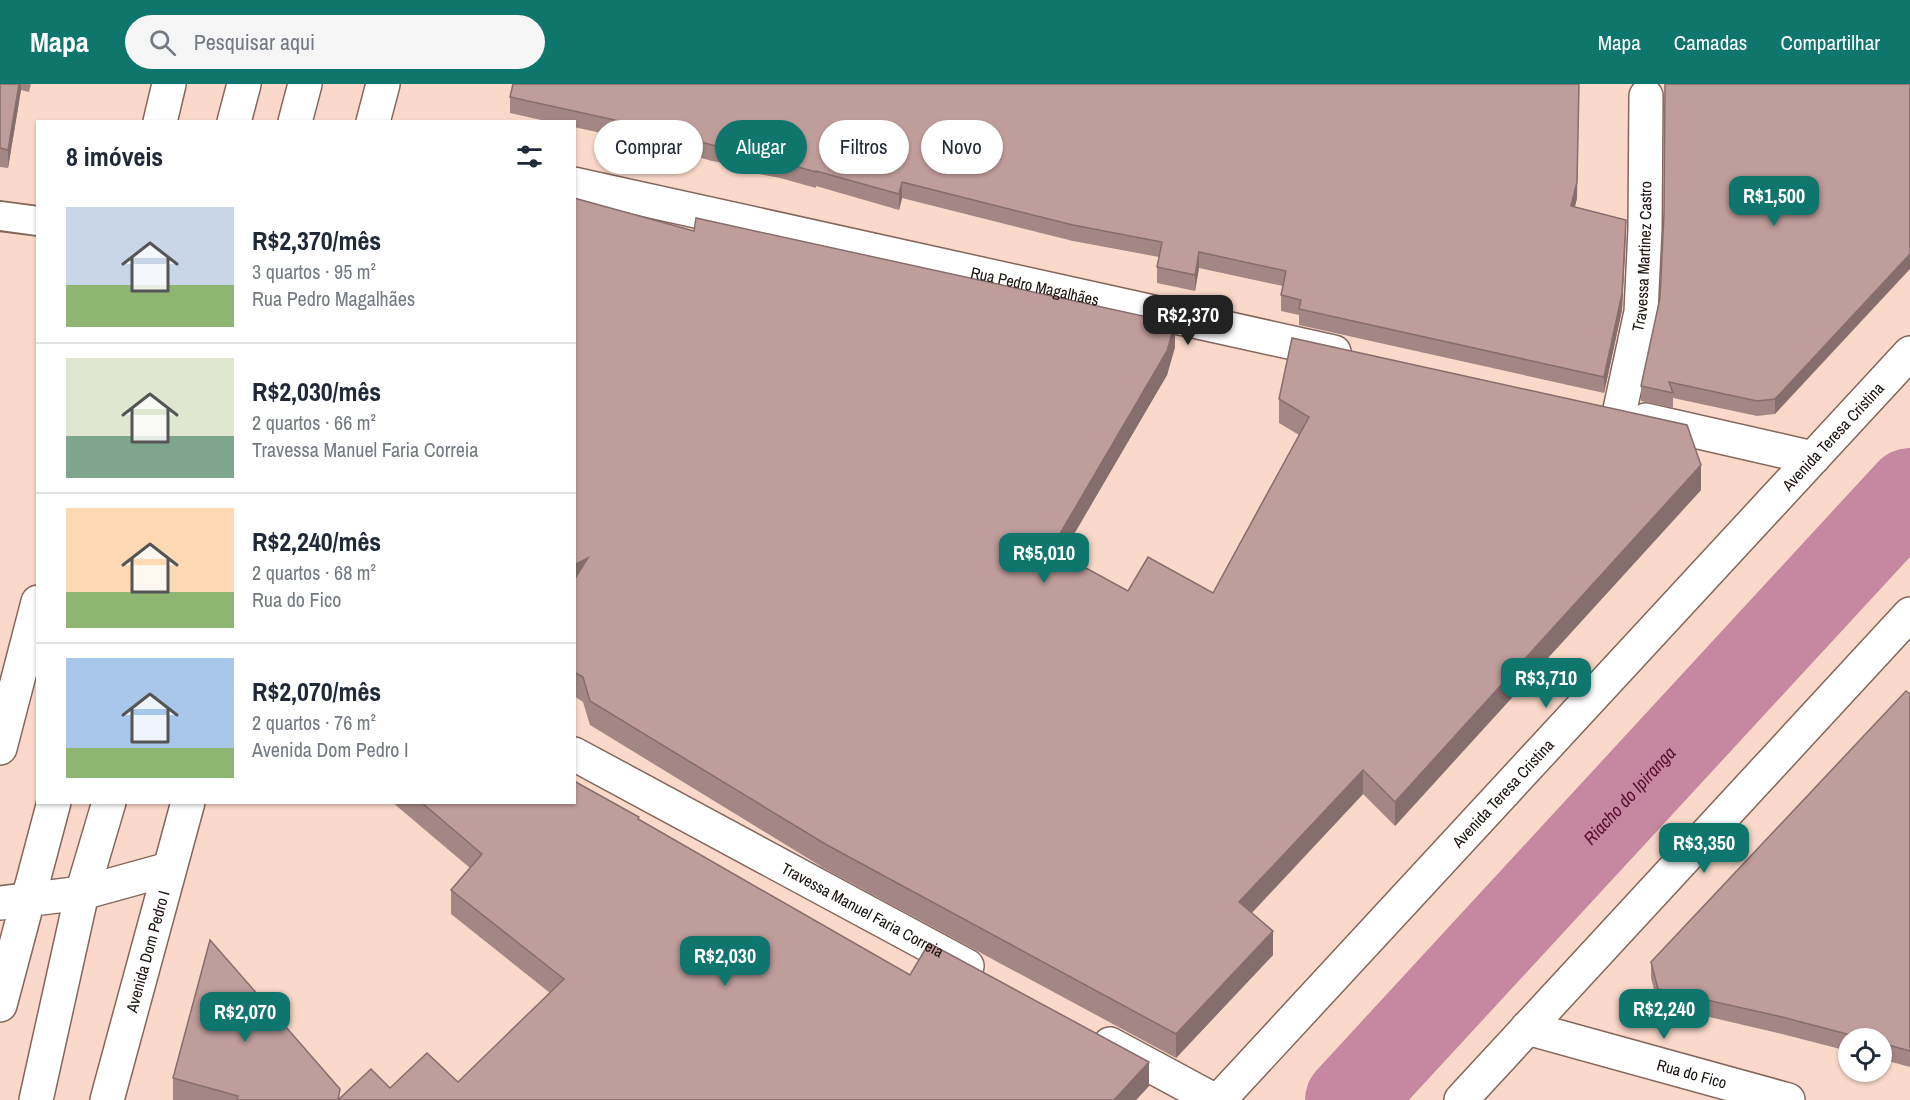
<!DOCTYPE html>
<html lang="pt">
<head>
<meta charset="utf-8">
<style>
  body { margin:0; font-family:"Archivo Narrow",sans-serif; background:#f6f6f7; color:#1f2937; height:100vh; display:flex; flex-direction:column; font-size:22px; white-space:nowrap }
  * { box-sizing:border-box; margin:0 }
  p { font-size:20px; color:#747a83 }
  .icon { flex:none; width:33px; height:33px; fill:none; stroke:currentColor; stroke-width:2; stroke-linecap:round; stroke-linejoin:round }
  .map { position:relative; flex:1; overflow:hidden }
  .details { position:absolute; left:36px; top:36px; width:540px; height:684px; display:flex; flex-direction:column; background:#fff; border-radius:0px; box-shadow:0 2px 4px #0004 }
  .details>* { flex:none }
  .top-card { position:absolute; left:594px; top:36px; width:570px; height:54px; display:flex; gap:12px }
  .tools { position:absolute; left:1838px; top:944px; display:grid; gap:12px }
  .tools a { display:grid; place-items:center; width:54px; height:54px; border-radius:50%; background:#fff; box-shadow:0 2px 4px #0004; font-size:30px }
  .price { position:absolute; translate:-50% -51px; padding:0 14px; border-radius:12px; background:#0f766e; color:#fff; font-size:20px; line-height:39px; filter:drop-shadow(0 2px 3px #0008) }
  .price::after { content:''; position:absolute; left:50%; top:36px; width:18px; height:14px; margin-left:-9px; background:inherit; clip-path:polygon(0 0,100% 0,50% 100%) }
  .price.selected { background:#222; color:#fff }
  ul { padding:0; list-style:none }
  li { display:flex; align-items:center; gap:18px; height:150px; padding:0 30px }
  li+li { border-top:2px solid #e0e1e3 }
  li span { display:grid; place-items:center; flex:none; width:168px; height:120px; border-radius:0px; color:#555 }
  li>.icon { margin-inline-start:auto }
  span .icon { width:72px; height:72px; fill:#fffc; stroke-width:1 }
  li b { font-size:26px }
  h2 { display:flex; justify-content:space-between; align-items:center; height:72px; padding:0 30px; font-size:26px }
  .chip { padding:0 21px; border-radius:27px; background:#fff; box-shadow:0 2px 4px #0004; font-size:21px; line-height:54px }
  .chip.selected { background:#0f766e; color:#fff }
  header { display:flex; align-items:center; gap:36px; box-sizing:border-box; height:84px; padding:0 30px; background:#0f766e; color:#fff }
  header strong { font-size:28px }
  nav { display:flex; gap:33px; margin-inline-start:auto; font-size:21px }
  .search { width:420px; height:54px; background:#f6f6f7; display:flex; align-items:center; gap:15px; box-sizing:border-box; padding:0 21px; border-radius:33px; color:#747a83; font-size:22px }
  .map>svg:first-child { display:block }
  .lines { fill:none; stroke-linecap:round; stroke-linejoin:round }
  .river { stroke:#c688a0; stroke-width:88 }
  .service-casing { stroke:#84675a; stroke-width:32 }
  .minor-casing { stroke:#84675a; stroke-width:36 }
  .secondary-casing { stroke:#84675a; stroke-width:36 }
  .primary-casing { stroke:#84675a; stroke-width:36 }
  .service { stroke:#fff; stroke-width:28 }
  .minor { stroke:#fff; stroke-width:33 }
  .secondary { stroke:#fff; stroke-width:33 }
  .primary { stroke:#fff; stroke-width:33 }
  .wall { fill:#a48785 }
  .shaded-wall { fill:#866e6c }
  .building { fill:#bf9d9b; stroke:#866e6c; stroke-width:1.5 }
  .labels { text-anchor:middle; stroke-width:5; stroke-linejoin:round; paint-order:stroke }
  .street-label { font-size:16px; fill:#1b100b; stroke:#fde9e0 }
  .water-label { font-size:18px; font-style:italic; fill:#590d34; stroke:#fde9e0 }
</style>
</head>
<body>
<header>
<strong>Mapa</strong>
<div class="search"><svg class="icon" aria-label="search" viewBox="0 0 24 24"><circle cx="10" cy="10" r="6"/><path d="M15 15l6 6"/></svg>Pesquisar aqui</div>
<nav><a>Mapa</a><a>Camadas</a><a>Compartilhar</a></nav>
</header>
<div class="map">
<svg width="1910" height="1016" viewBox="0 0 1910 1016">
  <rect width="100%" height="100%" fill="#fad9ca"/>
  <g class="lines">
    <path class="river" id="s1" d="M 1349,1016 L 1910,408"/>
    <g class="service-casing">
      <path id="service" d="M 0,132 L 38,137"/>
    </g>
    <g class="minor-casing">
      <g id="minor">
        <path id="s2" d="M 574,100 L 1334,268"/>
        <path id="s3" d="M 1619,330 L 1641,228 L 1645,145 L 1646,12"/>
        <path d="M 1646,336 L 1813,374"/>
        <path id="s4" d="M 574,670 L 967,882"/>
        <path id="s5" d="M 1527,944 L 1788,1016"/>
        <path d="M 1110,960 L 1214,1016"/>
      </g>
    </g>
    <g class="secondary-casing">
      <g id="secondary">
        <path id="s6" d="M 1219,1016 L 1910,269"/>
        <path d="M 1461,1016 L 1910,530"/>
      </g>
    </g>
    <g class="primary-casing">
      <g id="primary">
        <path d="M 160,38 L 169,0"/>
        <path d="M 234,38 L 244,0"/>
        <path d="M 295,38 L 305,0"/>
        <path d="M 373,38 L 383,0"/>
        <path d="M 0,664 L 38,518"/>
        <path d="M 0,819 L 82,809 L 169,785"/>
        <path d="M 0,921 L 54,718"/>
        <path d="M 36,1016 L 82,809 L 109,718"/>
        <path id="s7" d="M 107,1016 L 188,718"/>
      </g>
    </g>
    <use href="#service" class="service"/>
    <use href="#minor" class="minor"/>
    <use href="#secondary" class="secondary"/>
    <use href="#primary" class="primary"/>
  </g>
  <g class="wall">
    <path d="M 0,0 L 31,0 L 29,8 L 21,6 L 8,84 L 0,83 Z"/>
    <path d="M 1910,0 L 1775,330 L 1757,332 L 1673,314 L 1673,324 L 1641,317 L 1641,302 L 1660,214 L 1664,130 Z"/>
    <path d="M 510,13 L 1577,114 L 1575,123 L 1626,152 L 1622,226 L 1604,309 L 1299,241 L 1299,231 L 1281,227 L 1281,211 L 1283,202 L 1199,184 L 1195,207 L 1157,199 L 1157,183 L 1159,173 L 1073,157 L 902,114 L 899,126 L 816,102 L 816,104 L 780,94 L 739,86 L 739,82 L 712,77 L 691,71 L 691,69 L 574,43 L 574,38 L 550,38 L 510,29 Z"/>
    <path d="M 574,114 L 694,147 L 1175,263 L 1167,291 L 1062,471 L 1128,507 L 1213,509 L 1299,351 L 1279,339 L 1279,315 L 1701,406 L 1395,742 L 1363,710 L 1252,829 L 1273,871 L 1176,974 L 827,786 L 590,641 L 583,618 L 574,612 Z"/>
    <path d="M 1910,610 L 1910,983 L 1881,975 L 1881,954 L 1848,954 L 1848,967 L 1782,950 L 1658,921 L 1651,894 L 1651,878 Z"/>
    <path d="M 392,718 L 574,718 L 639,735 L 910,891 L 1149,1002 L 1136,1016 L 173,1016 L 173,994 L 340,1014 L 390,1004 L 458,998 L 550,909 L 451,830 L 451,806 L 470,784 Z"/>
  </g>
  <g class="shaded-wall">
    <path d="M 19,0 L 21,0 L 21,6 L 8,84 L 8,66 Z"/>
    <path d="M 1579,3 L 1577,114 L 1571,138 L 1571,122 Z"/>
    <path d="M 902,98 L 902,114 L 899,126 L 899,110 Z"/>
    <path d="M 1626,136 L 1622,226 L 1604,309 L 1604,293 Z"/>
    <path d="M 1199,168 L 1199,184 L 1195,207 L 1195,191 Z"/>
    <path d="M 1910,170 L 1910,185 L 1775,330 L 1775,315 Z"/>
    <path d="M 1175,239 L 1175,263 L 1167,291 L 1051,489 L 1051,465 Z"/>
    <path d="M 1701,381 L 1701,406 L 1395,742 L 1395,718 Z"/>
    <path d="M 588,474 L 574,505 L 574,481 Z"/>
    <path d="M 1363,686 L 1363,710 L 1239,842 L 1239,818 Z"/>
    <path d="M 1273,847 L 1273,871 L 1176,974 L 1176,950 Z"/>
    <path d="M 1149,978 L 1149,1002 L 1136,1016 L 1114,1016 Z"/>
  </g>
  <g class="building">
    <path d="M 0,0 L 19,0 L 8,66 L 0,64 Z"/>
    <path d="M 513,0 L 1579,0 L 1577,98 L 1571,122 L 1626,136 L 1622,210 L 1604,293 L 1299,225 L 1301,216 L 1281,211 L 1286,187 L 1199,168 L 1195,191 L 1157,183 L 1162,158 L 1073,141 L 902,98 L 899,110 L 816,87 L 816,88 L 780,78 L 739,70 L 740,66 L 712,61 L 691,55 L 692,53 L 510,13 Z"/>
    <path d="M 1665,0 L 1910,0 L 1910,170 L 1775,315 L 1757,317 L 1669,298 L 1673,309 L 1641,302 L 1660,214 L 1664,130 Z"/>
    <path d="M 574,114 L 694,147 L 696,134 L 1175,239 L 1167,267 L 1051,465 L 1128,507 L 1148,473 L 1213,509 L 1309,333 L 1279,315 L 1292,254 L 1687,341 L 1701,381 L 1395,718 L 1363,686 L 1239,818 L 1273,847 L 1176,950 L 827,761 L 590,617 L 583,593 L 574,588 L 574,496 L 588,474 L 574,481 Z"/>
    <path d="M 1906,607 L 1910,610 L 1910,967 L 1881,959 L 1881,954 L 1862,954 L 1782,933 L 1658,905 L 1651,878 Z"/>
    <path d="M 574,697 L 639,733 L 638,735 L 910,891 L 929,859 L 1149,978 L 1114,1016 L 338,1016 L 371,985 L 390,1004 L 427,969 L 458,998 L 564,895 L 451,806 L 482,770 L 421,718 L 574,718 Z"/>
    <path d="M 210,856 L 340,1005 L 338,1016 L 237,1016 L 238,1012 L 173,994 Z"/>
  </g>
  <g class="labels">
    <g class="street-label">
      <text dy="6" stroke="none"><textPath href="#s3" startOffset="160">Travessa Martinez Castro</textPath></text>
      <text dy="6" stroke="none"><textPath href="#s2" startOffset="472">Rua Pedro Magalhães</textPath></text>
      <text dy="6" stroke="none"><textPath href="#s6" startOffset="904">Avenida Teresa Cristina</textPath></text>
      <text dy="6" stroke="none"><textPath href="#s6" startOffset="418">Avenida Teresa Cristina</textPath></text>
      <text dy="6" stroke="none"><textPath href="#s4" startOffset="328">Travessa Manuel Faria Correia</textPath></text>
      <text dy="6" stroke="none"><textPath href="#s7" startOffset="154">Avenida Dom Pedro I</textPath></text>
      <text dy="6" stroke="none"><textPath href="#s5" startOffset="171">Rua do Fico</textPath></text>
    </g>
    <g class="water-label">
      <text dy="6" stroke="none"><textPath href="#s1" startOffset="414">Riacho do Ipiranga</textPath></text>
    </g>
  </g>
</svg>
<div class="tools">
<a><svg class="icon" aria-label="locate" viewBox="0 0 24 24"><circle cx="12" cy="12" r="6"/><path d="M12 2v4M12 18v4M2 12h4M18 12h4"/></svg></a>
</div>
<b class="price" style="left:1774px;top:143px">R$1,500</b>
<b class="price selected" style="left:1188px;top:262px">R$2,370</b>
<b class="price" style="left:1044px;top:500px">R$5,010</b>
<b class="price" style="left:1546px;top:625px">R$3,710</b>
<b class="price" style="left:1704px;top:790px">R$3,350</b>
<b class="price" style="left:725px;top:903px">R$2,030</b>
<b class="price" style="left:1664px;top:956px">R$2,240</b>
<b class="price" style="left:245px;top:959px">R$2,070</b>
<div class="top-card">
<a class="chip">Comprar</a>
<a class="chip selected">Alugar</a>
<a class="chip">Filtros</a>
<a class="chip">Novo</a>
</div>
<section class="details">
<h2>8 imóveis<svg class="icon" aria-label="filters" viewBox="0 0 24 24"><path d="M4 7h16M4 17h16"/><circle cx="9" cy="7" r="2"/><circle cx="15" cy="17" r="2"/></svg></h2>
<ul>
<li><span style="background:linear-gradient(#c9d6e8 65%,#8fb573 0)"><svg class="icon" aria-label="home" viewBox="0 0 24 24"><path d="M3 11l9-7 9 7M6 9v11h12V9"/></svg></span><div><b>R$2,370/mês</b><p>3 quartos · 95 m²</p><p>Rua Pedro Magalhães</p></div></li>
<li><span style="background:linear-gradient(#dfe7d0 65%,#7fa58c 0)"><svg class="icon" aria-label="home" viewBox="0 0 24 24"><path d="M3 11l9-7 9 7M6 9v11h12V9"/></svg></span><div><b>R$2,030/mês</b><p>2 quartos · 66 m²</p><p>Travessa Manuel Faria Correia</p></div></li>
<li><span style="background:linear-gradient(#ffd9b3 70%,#8fb573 0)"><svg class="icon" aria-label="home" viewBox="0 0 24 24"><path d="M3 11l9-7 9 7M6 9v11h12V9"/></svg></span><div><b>R$2,240/mês</b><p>2 quartos · 68 m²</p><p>Rua do Fico</p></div></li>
<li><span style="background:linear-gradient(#a9c7e8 75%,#8fb573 0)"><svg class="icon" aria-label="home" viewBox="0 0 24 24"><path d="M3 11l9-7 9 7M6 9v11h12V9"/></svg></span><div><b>R$2,070/mês</b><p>2 quartos · 76 m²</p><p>Avenida Dom Pedro I</p></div></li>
</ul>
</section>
</div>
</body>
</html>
